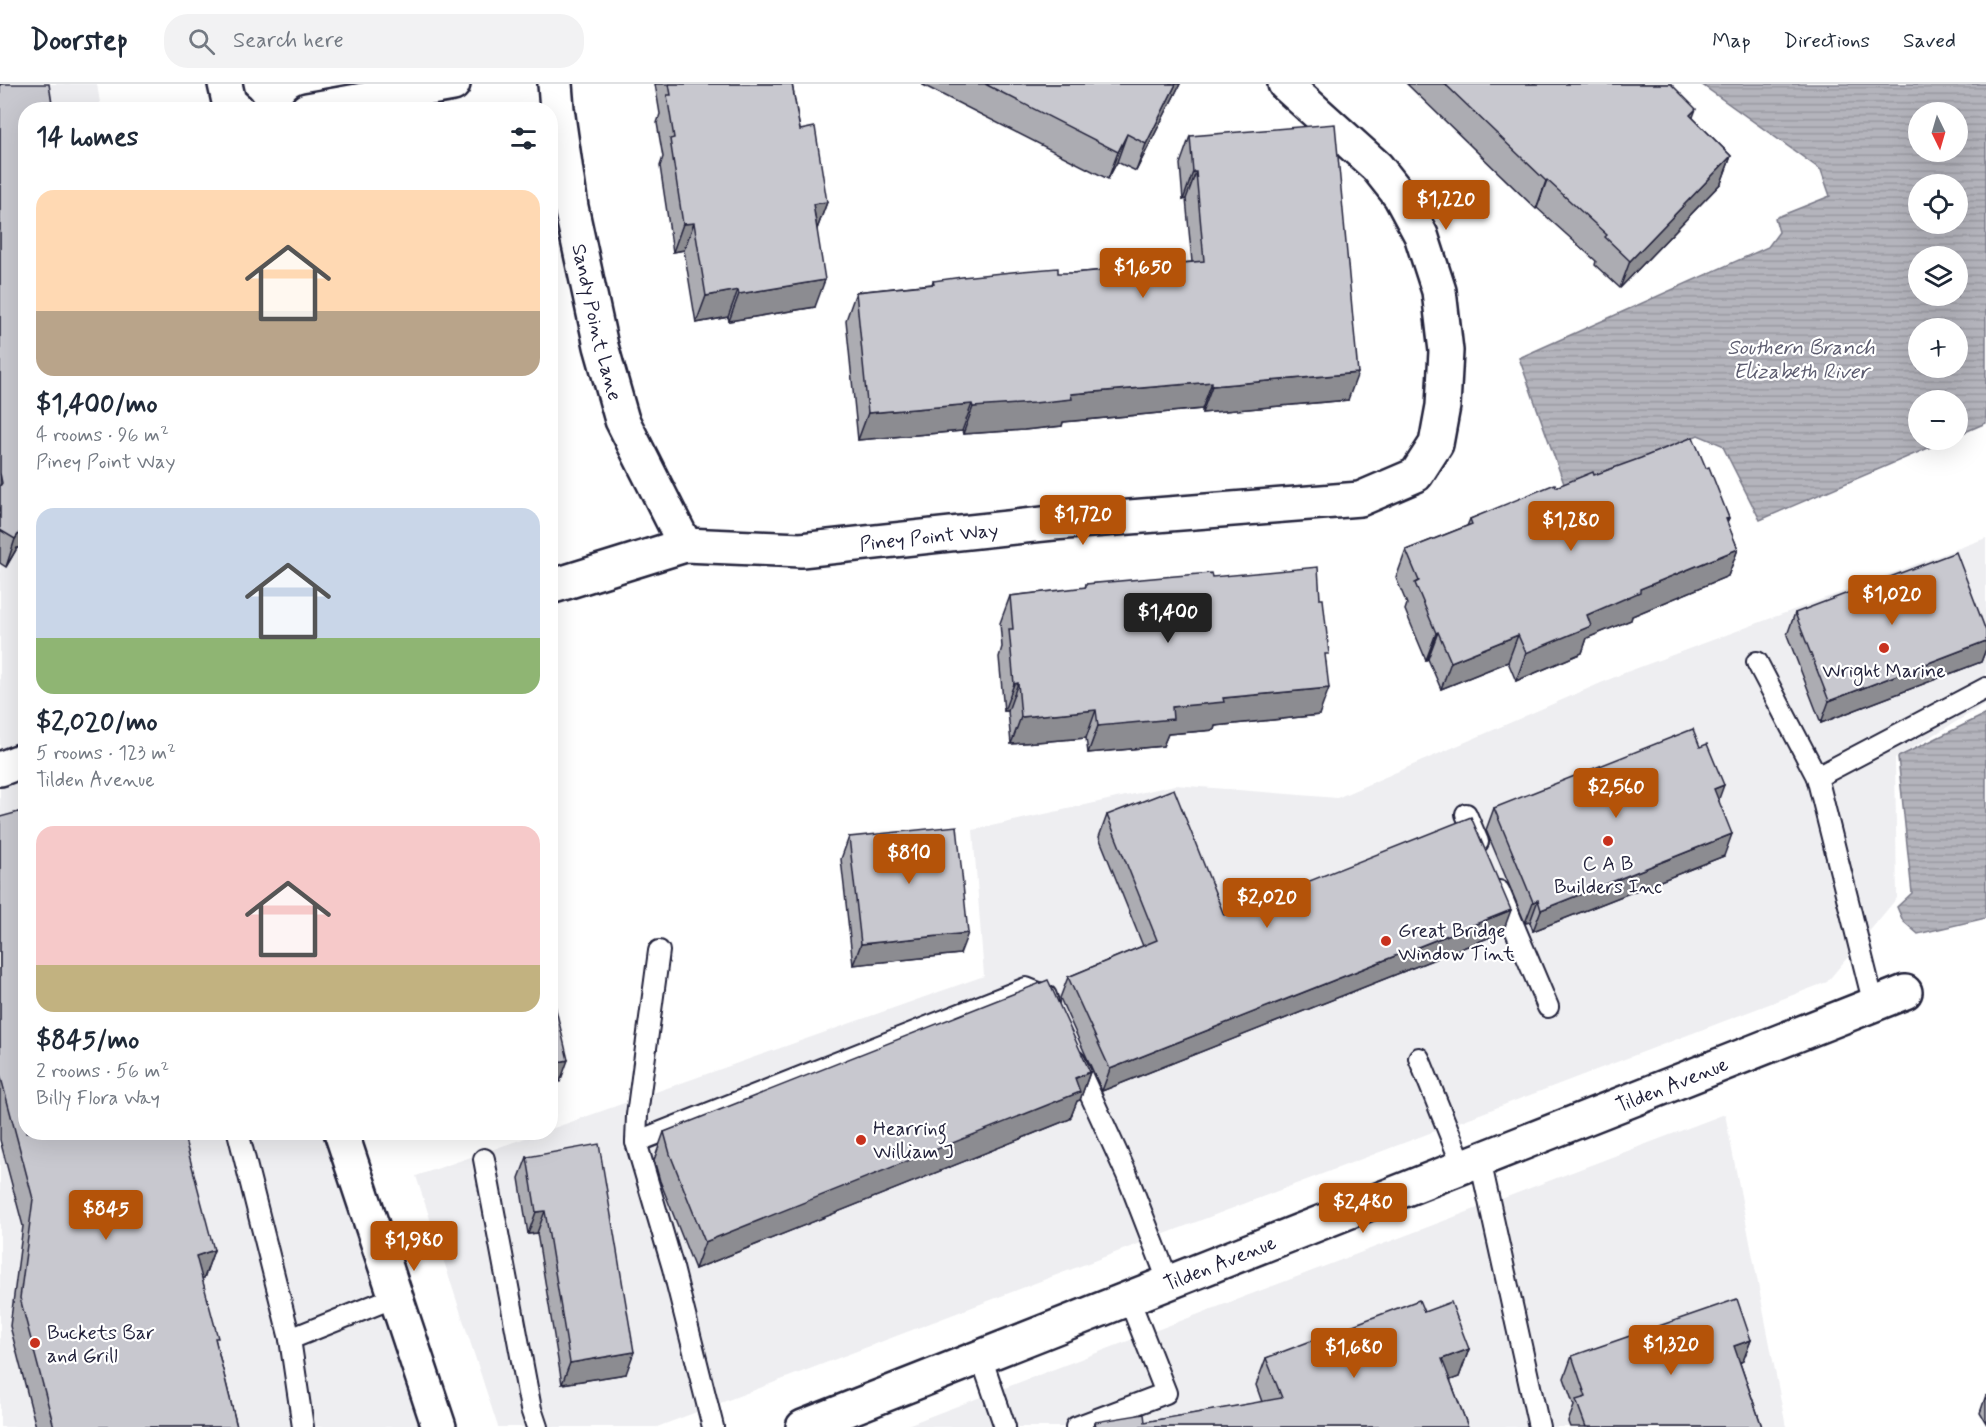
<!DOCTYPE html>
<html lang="en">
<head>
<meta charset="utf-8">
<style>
  body { margin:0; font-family:Mynerve,sans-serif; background:#f2f2f3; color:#1f2937; height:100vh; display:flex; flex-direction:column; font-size:22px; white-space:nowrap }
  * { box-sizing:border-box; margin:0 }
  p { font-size:20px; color:#747a83 }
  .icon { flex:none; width:33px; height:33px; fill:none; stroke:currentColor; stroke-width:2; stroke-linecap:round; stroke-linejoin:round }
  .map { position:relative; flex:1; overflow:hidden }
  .drawer { position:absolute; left:18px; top:18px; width:540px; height:1038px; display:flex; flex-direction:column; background:#fff; border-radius:24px; box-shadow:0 6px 24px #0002 }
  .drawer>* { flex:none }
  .needle { width:39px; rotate:175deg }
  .controls { position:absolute; left:1908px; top:18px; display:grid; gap:12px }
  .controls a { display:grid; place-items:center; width:60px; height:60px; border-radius:50%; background:#fff; box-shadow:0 6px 24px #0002; font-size:30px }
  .price { position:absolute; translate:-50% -51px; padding:0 14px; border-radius:6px; background:#b45309; color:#fff; font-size:20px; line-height:39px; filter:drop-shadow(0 2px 3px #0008) }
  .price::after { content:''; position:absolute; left:50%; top:36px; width:18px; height:14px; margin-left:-9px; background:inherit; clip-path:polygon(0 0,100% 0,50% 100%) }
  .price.on { background:#222; color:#fff }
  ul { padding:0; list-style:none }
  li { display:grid; align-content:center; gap:12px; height:318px; padding:0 18px }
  li span { display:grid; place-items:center; height:186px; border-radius:18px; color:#555 }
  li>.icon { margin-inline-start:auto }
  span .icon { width:108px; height:108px; fill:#fffc; stroke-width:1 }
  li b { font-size:26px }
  h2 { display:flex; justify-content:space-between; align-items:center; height:72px; padding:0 18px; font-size:26px }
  header { display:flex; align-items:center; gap:36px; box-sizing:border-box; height:84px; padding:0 30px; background:#fff; border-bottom:2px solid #e0e1e3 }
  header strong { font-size:28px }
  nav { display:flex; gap:33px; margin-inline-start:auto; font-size:21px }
  .search { width:420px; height:54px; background:#f2f2f3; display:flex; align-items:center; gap:15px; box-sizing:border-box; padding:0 21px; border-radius:24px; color:#747a83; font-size:22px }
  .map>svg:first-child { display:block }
  .built { fill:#eeeef1 }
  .water { fill:url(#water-rules); stroke:#7a7a88; stroke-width:1.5; fill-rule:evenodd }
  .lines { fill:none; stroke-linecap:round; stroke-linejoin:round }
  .service-casing { stroke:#22223b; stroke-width:24 }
  .minor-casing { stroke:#22223b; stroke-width:38 }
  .service { stroke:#fff; stroke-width:20 }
  .minor { stroke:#fff; stroke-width:33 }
  .wall { fill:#acacb2; stroke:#22223b; stroke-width:1.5 }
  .shaded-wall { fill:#8c8c91; stroke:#22223b; stroke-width:1.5 }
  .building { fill:#c8c8cf; stroke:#22223b; stroke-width:1.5 }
  .poi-dot { fill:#c8321e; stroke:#fff; stroke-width:2 }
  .labels { text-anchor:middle; stroke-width:4.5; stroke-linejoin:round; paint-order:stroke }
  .street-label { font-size:20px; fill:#22223b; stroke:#fff }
  .poi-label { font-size:20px; fill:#22223b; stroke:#fff; text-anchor:start }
  .water-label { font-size:21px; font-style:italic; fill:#5c5c6f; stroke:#fff }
</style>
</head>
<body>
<header>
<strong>Doorstep</strong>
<div class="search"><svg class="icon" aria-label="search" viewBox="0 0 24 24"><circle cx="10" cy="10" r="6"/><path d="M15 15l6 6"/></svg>Search here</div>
<nav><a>Map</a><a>Directions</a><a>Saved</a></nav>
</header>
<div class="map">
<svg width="1986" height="1343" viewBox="0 0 1986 1343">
  <defs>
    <pattern id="water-rules" width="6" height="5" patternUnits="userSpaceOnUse" patternTransform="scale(1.5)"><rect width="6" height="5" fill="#b4b4bc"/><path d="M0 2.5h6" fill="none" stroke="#9a9aa2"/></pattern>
  </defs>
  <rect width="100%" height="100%" fill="#fff"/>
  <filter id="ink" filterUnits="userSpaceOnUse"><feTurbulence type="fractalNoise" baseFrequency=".0167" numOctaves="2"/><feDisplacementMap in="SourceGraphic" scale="12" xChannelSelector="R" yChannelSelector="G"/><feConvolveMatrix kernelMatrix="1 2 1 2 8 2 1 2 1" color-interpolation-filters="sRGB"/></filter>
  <g filter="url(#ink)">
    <g class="built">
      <path d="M 0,0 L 97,0 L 101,25 L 26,26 L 26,1048 L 341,1049 L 439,1343 L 0,1343 Z"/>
      <path d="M 1986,454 L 1986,620 L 1895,674 L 1897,814 L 1827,898 L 657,1343 L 498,1343 L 416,1092 L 540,1049 L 550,1048 L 551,1045 L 984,892 L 973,746 L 1175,701 L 1337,714 L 1624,589 Z"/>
      <path d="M 1725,1030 L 1786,1343 L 902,1343 Z"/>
    </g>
    <g class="water">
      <path d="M 1701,0 L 1986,0 L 1986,339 L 1958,351 L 1958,316 L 1918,316 L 1918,356 L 1947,356 L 1760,436 L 1722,361 L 1698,351 L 1567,408 L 1519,274 L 1768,163 L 1779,148 L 1775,134 L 1830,112 L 1821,86 ZM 1918,28 L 1958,28 L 1958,68 L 1918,68 ZM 1918,100 L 1958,100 L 1958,140 L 1918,140 ZM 1918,172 L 1958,172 L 1958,212 L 1918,212 ZM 1918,244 L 1958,244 L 1958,284 L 1918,284 Z"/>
      <path d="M 1986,630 L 1986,834 L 1918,850 L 1903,837 L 1897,823 L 1912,809 L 1898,673 Z"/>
    </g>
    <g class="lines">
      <g class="service-casing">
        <g id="service">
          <path d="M 1757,578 L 1817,693"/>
          <path d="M 1466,730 L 1478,758"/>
          <path d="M 1499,807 L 1548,923"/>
          <path d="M 659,867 L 637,1031 L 636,1058 L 673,1184 L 713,1343"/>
          <path d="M 1874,921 L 1817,693 L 1986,604"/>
          <path d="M 1419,974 L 1463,1083"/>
          <path d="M 1075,977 L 1127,1091 L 1169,1199"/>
          <path d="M 238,1048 L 290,1255"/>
          <path d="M 636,1058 L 1026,904 L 1046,912 L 1048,918"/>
          <path d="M 484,1075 L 531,1325 L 537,1343"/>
          <path d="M 1480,1076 L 1539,1343"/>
          <path d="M 981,1273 L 1005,1343"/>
          <path d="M 303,1343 L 290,1255 L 395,1213"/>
          <path d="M 1076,1343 L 1166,1309 L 1129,1215"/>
        </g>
      </g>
      <g class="minor-casing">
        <g id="minor">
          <path d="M 225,0 L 229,18 L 238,26"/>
          <path id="s1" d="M 555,0 L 557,25 L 571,123 L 601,262 L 622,336 L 685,461"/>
          <path d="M 307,26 L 453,0"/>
          <path id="s2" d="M 550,503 L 685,461 L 801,466 L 1053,439 L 1360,415 L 1416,391 L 1436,360 L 1443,322 L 1446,267 L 1439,207 L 1421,151 L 1400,112 L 1377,83 L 1285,0"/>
          <path d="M 0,685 L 26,675"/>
          <path d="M 341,1048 L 439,1343"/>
          <path id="s3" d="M 803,1343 L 1905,908"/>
        </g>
      </g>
      <use href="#service" class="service"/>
      <use href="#minor" class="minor"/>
    </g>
    <g class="wall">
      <path d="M 0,0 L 17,464 L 6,483 L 0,479 Z"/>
      <path d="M 655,0 L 792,0 L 800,46 L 827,118 L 817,145 L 815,223 L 729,237 L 728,233 L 696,239 L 684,166 L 673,168 L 660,82 L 663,73 L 657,39 L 660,30 Z"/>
      <path d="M 921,0 L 1180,0 L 1136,87 L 1117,78 L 1108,95 Z"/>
      <path d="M 1407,0 L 1671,0 L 1693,34 L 1731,72 L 1721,99 L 1620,204 L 1595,181 L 1596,177 L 1537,124 L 1536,125 Z"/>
      <path d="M 1190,52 L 1348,316 L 1202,329 L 1202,325 L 1063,338 L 1062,342 L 1024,346 L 963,350 L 962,347 L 858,356 L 846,236 L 856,208 L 932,200 L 933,197 L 1073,189 L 1192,178 L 1186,115 L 1183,116 L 1180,80 Z"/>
      <path d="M 1706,384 L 1729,434 L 1727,439 L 1738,465 L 1728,492 L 1632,532 L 1631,536 L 1587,554 L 1582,569 L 1516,597 L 1508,578 L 1441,605 L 1428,575 L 1426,576 L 1405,526 L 1407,520 L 1396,494 L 1406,466 L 1467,442 L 1470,435 L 1556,403 L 1594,391 Z"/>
      <path d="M 1212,493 L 1326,578 L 1319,631 L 1215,642 L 1214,646 L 1168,650 L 1163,662 L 1088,669 L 1086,654 L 1011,660 L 1008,627 L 1004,627 L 999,573 L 1002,563 L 1000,539 L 1010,512 L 1085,504 L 1086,500 Z"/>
      <path d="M 1795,529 L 1986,547 L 1986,565 L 1981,578 L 1821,639 L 1787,551 Z"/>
      <path d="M 1719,717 L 1724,772 L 1533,847 L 1530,838 L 1525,839 L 1486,746 L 1494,724 Z"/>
      <path d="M 1107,731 L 1224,831 L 1503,848 L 1102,1007 L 1060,914 L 1068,893 L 1143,862 L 1099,753 Z"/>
      <path d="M 0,733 L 214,1166 L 204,1194 L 202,1194 L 216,1259 L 237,1343 L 36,1343 L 10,1242 L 23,1142 L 0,1056 Z"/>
      <path d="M 849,753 L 960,870 L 853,881 L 841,775 Z"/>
      <path d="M 1090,988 L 1080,1016 L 1077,1017 L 1070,1035 L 695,1185 L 660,1097 L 654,1076 L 664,1048 Z"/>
      <path d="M 527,1073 L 626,1290 L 562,1300 L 537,1149 L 528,1150 L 519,1094 Z"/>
      <path d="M 1424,1228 L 1469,1265 L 1459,1293 L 1450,1296 L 1468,1343 L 1093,1343 L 1095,1338 L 1145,1338 L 1262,1318 L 1256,1301 L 1266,1274 Z"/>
      <path d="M 1751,1256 L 1743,1277 L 1740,1279 L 1762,1343 L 1570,1343 L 1568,1338 L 1574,1322 L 1564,1294 L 1572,1272 Z"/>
      <path d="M 1986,1311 L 1986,1339 L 1980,1329 Z"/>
    </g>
    <g class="shaded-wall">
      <path d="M 1176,0 L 1180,0 L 1136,87 L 1146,60 Z"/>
      <path d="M 1696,25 L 1686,52 L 1690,31 Z"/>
      <path d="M 1127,50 L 1117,78 L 1108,95 L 1118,68 Z"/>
      <path d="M 1731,72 L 1721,99 L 1620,204 L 1630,177 Z"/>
      <path d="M 1193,88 L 1196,88 L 1186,115 L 1183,116 Z"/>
      <path d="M 1547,96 L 1537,124 L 1536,125 L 1546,97 Z"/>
      <path d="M 827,118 L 817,145 L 813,120 Z"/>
      <path d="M 694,139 L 684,166 L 673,168 L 683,140 Z"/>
      <path d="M 825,196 L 815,223 L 729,237 L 739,210 Z"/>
      <path d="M 738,206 L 728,233 L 696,239 L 706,212 Z"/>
      <path d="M 1358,289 L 1348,316 L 1202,329 L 1212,302 Z"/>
      <path d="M 1212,298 L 1202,325 L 1063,338 L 1062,342 L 1024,346 L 963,350 L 973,323 L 1071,310 Z"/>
      <path d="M 972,320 L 962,347 L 858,356 L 868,329 Z"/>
      <path d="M 26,439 L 26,463 L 17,464 L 6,483 L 15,455 Z"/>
      <path d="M 1738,465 L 1728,492 L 1632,532 L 1631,536 L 1587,554 L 1582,569 L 1516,597 L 1526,569 L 1587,531 L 1640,505 Z"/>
      <path d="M 1438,548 L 1428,575 L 1426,576 L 1436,549 Z"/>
      <path d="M 1518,551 L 1508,578 L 1441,605 L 1451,578 Z"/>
      <path d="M 1986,557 L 1986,565 L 1981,578 L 1821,639 L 1829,617 Z"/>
      <path d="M 1018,599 L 1008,627 L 1004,627 L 1014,600 Z"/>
      <path d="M 1329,604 L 1319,631 L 1215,642 L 1214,646 L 1168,650 L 1163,662 L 1088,669 L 1098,642 L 1172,623 L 1223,614 Z"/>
      <path d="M 1096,626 L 1086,654 L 1011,660 L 1021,633 Z"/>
      <path d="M 1724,701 L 1716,723 L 1714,705 Z"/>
      <path d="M 1732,750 L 1724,772 L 1533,847 L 1541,826 Z"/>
      <path d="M 1538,816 L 1530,838 L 1525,839 L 1533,818 Z"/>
      <path d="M 1511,826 L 1503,848 L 1102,1007 L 1110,985 Z"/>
      <path d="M 968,849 L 960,870 L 853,881 L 861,860 Z"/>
      <path d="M 568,976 L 560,998 L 550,1000 L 550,980 Z"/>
      <path d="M 1090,988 L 1080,1016 L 1077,1017 L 1070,1035 L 695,1185 L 705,1158 Z"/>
      <path d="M 545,1127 L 537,1149 L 528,1150 L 536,1128 Z"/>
      <path d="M 214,1166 L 204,1194 L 186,1199 L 196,1172 Z"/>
      <path d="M 1751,1256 L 1743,1277 L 1726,1283 L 1734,1262 Z"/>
      <path d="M 1469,1265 L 1459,1293 L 1432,1303 L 1442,1275 Z"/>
      <path d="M 634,1268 L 626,1290 L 562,1300 L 570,1279 Z"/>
    </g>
    <g class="building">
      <path d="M 0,0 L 49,0 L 53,26 L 26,26 L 26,439 L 15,455 L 0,446 L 0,402 L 2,399 L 0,389 Z"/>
      <path d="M 669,0 L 792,0 L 800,46 L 815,43 L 827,118 L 813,120 L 825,196 L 739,210 L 738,206 L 706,212 L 694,139 L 683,140 L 670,55 L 674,54 L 667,11 L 671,11 Z"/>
      <path d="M 985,0 L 1176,0 L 1146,60 L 1127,50 L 1118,68 Z"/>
      <path d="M 1445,0 L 1671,0 L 1696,25 L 1690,31 L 1731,72 L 1630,177 L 1605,153 L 1607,151 L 1547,96 L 1546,97 Z"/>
      <path d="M 1335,40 L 1358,289 L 1212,302 L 1212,298 L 1071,310 L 1072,315 L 1034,319 L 973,323 L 972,320 L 868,329 L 856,208 L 934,200 L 933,197 L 962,193 L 1022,187 L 1058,184 L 1058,189 L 1073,189 L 1204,177 L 1196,88 L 1193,88 L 1190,52 Z"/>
      <path d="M 1693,353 L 1706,384 L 1709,383 L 1729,434 L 1726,435 L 1738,465 L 1640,505 L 1640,508 L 1587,531 L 1591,542 L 1526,569 L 1518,551 L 1451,578 L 1438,548 L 1436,549 L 1415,499 L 1419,497 L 1406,466 L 1472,440 L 1470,435 L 1555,400 L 1556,403 L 1593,388 L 1594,391 L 1641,374 Z"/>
      <path d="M 1956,468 L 1986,547 L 1986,557 L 1829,617 L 1795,529 Z"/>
      <path d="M 1318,483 L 1320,515 L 1323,515 L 1329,570 L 1325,570 L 1329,604 L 1223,614 L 1224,618 L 1172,623 L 1173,635 L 1098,642 L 1096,626 L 1021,633 L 1018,599 L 1014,600 L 1009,545 L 1013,545 L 1010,512 L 1086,503 L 1086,500 L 1175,492 L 1211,489 L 1212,493 Z"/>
      <path d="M 1693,645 L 1700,663 L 1707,660 L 1724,701 L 1714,705 L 1732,750 L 1541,826 L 1538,816 L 1533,818 L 1494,724 Z"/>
      <path d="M 1174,705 L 1224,831 L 1471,733 L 1511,826 L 1110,985 L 1068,893 L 1157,856 L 1107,731 Z"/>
      <path d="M 26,726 L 26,1048 L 183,1048 L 214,1166 L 196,1172 L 218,1254 L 215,1254 L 237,1343 L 54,1343 L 20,1214 L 33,1115 L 0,990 L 0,733 Z"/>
      <path d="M 957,742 L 968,849 L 861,860 L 849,753 Z"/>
      <path d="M 1048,896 L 1090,988 L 1075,994 L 1080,1008 L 705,1158 L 670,1070 L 664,1048 Z"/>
      <path d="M 550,900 L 568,976 L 550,980 Z"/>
      <path d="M 599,1060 L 634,1268 L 570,1279 L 545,1127 L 536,1128 L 527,1073 Z"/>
      <path d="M 1737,1215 L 1751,1256 L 1734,1262 L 1762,1343 L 1586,1343 L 1576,1316 L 1586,1313 L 1572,1272 Z"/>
      <path d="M 1419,1216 L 1424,1228 L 1451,1218 L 1469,1265 L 1442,1275 L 1468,1343 L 1096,1343 L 1095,1338 L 1144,1330 L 1145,1338 L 1282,1314 L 1266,1274 Z"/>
    </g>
  </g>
  <g class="poi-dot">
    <circle cx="1884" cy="564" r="6"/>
    <circle cx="1608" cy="757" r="6"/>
    <circle cx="1386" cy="857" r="6"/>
    <circle cx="861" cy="1056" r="6"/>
    <circle cx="35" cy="1259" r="6"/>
  </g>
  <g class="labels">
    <g class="street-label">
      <text dy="7" stroke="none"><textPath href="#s1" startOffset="242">Sandy Point Lane</textPath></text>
      <text dy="7" stroke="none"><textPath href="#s2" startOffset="386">Piney Point Way</textPath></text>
      <text dy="7" stroke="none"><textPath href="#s3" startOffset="934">Tilden Avenue</textPath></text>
      <text dy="7" stroke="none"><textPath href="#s3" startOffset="448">Tilden Avenue</textPath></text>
    </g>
    <g class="poi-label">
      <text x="1884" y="593" text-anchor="middle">Wright Marine</text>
      <text x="1608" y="786" text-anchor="middle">C A B<tspan x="1608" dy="23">Builders Inc</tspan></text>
      <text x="1398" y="853">Great Bridge<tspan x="1398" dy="23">Window Tint</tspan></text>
      <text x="873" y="1051">Hearring<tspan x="873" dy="23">William J</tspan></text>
      <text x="47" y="1255">Buckets Bar<tspan x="47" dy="23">and Grill</tspan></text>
    </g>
    <g class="water-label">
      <text x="1801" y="270">Southern Branch<tspan x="1801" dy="24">Elizabeth River</tspan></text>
    </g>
  </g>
</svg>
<div class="controls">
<a><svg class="needle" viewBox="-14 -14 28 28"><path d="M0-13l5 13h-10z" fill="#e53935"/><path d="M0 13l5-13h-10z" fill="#747a83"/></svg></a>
<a><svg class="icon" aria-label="locate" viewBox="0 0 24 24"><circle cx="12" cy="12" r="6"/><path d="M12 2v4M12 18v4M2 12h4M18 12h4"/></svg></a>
<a><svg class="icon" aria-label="layers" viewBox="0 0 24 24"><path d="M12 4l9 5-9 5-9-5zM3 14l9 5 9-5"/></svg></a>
<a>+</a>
<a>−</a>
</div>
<b class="price" style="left:1446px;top:147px">$1,220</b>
<b class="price" style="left:1143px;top:215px">$1,650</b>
<b class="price" style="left:1083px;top:462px">$1,720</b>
<b class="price" style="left:1571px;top:468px">$1,280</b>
<b class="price" style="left:1892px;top:542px">$1,020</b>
<b class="price on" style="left:1168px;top:560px">$1,400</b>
<b class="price" style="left:1616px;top:735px">$2,560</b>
<b class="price" style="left:909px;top:801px">$810</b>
<b class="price" style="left:1267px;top:845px">$2,020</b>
<b class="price" style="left:1363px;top:1150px">$2,480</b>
<b class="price" style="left:106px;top:1157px">$845</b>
<b class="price" style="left:414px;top:1188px">$1,980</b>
<b class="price" style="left:1671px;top:1292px">$1,320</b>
<b class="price" style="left:1354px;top:1295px">$1,680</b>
<section class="drawer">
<h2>14 homes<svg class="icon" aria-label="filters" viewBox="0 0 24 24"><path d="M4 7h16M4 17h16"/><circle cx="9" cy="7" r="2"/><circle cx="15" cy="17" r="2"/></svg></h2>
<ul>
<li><span style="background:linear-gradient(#ffd9b3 65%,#b9a48a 0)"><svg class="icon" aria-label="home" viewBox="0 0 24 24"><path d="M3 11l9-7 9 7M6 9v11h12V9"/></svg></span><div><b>$1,400/mo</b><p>4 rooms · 96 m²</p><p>Piney Point Way</p></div></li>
<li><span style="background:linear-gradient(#c9d6e8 70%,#8fb573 0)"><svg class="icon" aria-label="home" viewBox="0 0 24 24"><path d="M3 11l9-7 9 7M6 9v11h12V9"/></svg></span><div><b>$2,020/mo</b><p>5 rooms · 123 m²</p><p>Tilden Avenue</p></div></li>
<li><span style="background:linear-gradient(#f6c9c9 75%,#c2b280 0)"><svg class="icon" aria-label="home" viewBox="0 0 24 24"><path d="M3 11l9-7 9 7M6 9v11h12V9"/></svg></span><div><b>$845/mo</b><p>2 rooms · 56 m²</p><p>Billy Flora Way</p></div></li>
</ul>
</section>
</div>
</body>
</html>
